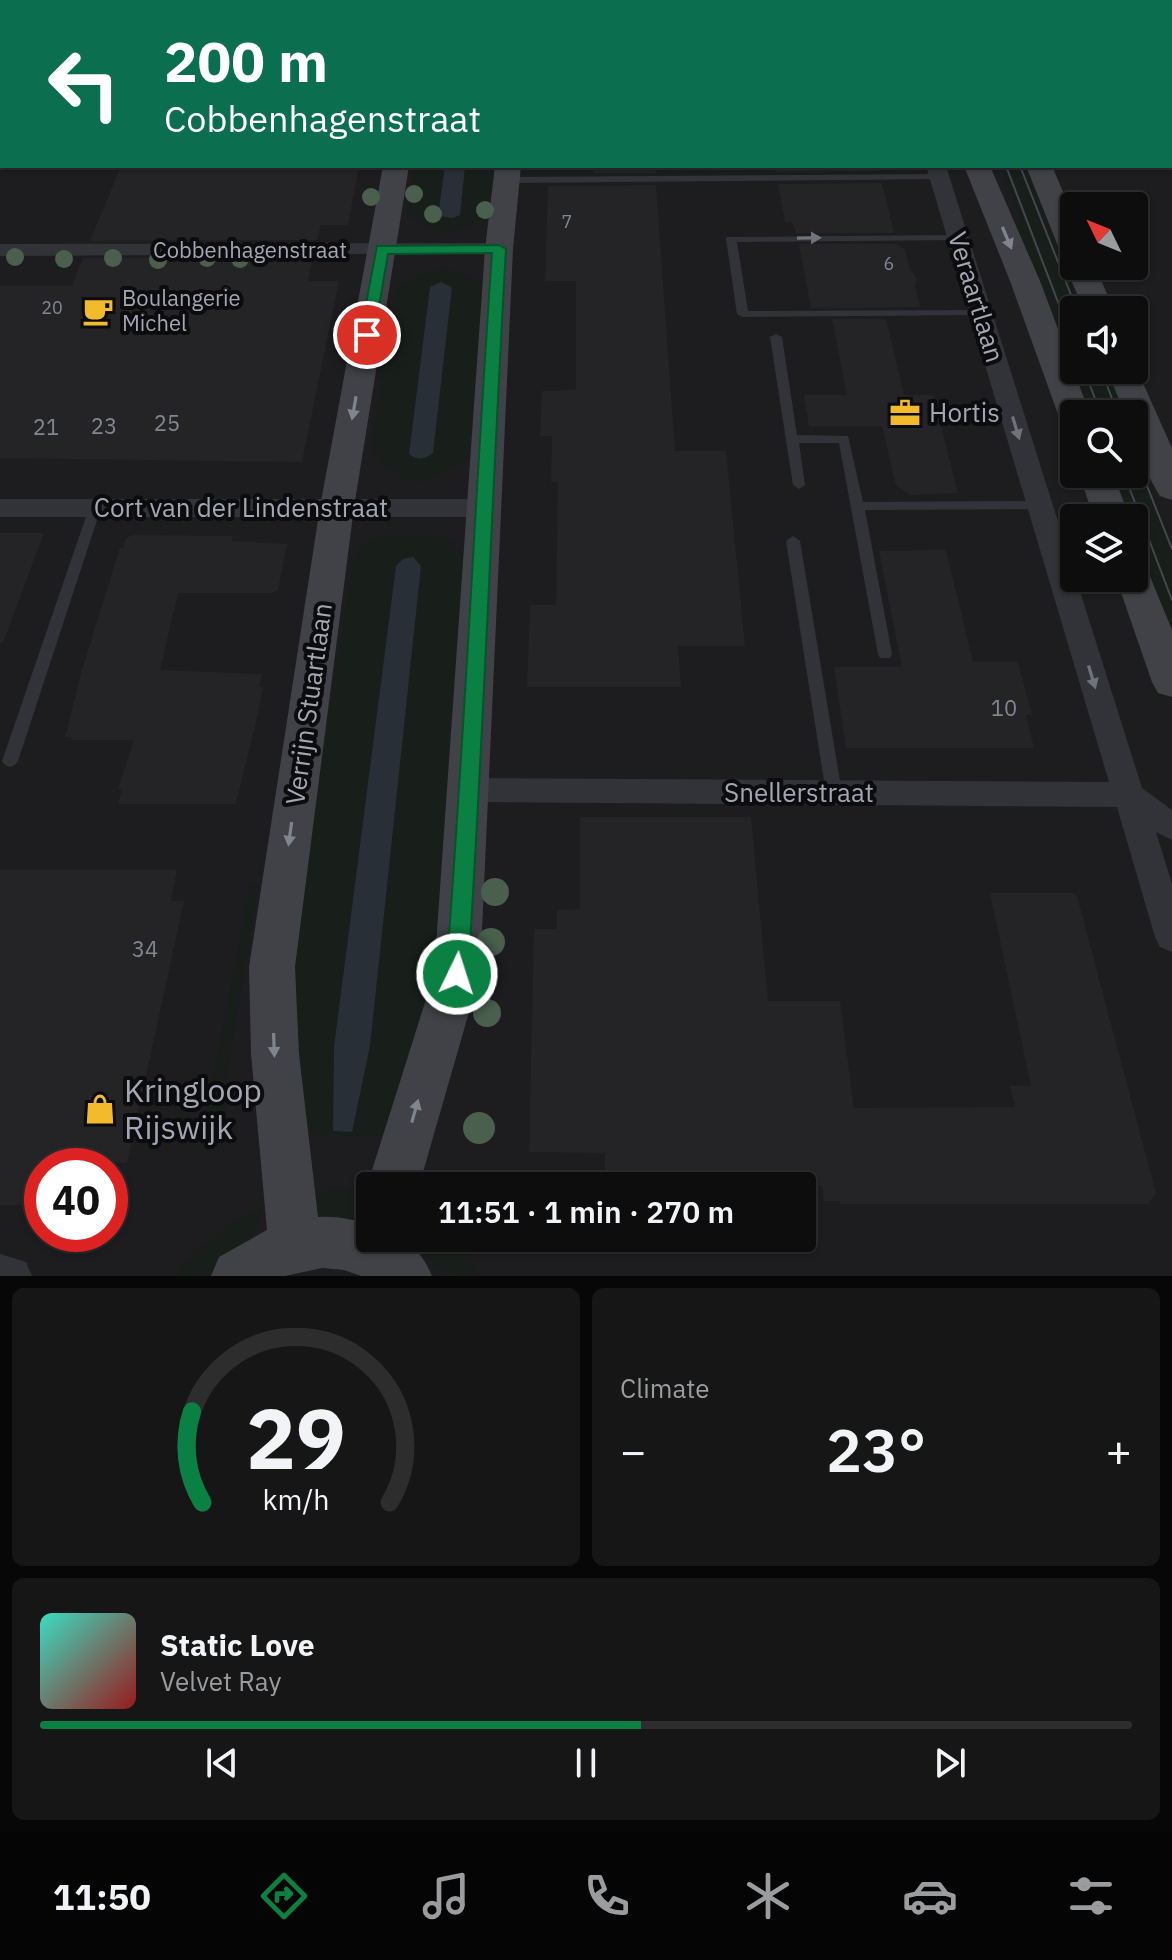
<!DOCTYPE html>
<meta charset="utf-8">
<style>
:root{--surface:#0d0d0e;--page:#161617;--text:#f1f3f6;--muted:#9a9c9e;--line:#2d2d2e;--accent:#0b8043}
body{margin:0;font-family:"IBM Plex Sans",sans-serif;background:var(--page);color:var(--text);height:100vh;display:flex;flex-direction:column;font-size:30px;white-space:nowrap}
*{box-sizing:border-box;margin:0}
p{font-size:26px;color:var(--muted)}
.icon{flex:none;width:44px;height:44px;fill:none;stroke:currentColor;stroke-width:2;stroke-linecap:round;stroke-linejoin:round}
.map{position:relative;height:1276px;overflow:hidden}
.drawer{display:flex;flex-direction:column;gap:12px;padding:12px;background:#070708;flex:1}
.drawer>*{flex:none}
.hud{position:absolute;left:0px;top:0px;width:1172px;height:168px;box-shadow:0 2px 6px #0004,0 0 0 2px var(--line);background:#0b6e4f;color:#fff;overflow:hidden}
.needle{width:52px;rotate:313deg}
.fabs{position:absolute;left:1060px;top:192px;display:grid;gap:16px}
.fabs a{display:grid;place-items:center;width:88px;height:88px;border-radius:8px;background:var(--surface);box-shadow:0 2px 6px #0004,0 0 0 2px var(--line);font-size:40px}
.speed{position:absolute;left:24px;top:1148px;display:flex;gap:16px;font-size:40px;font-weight:700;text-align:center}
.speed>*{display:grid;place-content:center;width:104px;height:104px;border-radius:50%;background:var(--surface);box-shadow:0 2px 6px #0004,0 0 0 2px var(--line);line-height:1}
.speed .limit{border:12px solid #d22;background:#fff;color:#111}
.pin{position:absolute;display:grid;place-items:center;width:68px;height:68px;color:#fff;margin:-34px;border:4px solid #fff;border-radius:50%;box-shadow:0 2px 8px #0007}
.me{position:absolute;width:88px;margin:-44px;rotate:4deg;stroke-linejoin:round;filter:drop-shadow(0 0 6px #0008)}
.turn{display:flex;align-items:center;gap:28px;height:168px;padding:0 32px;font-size:36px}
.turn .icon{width:104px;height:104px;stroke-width:2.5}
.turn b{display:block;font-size:56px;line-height:68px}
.big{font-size:60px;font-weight:600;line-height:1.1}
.drawer .widget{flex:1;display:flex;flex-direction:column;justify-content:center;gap:12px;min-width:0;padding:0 28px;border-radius:12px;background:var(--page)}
.drawer .dial{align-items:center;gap:0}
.dial svg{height:208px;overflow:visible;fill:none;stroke:var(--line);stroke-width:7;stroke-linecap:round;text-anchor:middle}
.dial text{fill:var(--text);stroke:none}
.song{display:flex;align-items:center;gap:24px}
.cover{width:96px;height:96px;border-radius:12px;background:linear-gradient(135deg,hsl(170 70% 55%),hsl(0 70% 35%))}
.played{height:8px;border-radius:4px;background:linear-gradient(90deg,var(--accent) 55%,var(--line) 55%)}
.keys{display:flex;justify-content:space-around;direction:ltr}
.heat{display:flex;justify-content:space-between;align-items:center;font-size:44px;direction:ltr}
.drawer .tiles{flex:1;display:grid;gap:12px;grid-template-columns:1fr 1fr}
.widget:last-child{grid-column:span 2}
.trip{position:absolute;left:356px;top:1172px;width:460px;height:80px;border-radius:8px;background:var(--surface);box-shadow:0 2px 6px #0004,0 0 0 2px var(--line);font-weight:600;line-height:80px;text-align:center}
.tab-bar{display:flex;height:128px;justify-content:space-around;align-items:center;background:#050506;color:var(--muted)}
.tab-bar .icon{width:56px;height:56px}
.tab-bar .current{color:var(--accent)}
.tab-bar b{font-size:36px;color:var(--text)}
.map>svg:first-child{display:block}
</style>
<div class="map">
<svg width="1172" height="1276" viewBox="0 0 1172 1276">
<rect width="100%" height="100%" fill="#111113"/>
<path fill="#1d1d20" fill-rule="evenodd" d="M0,0H1172V1276H0ZM2,2H1170V166H2ZM1074,206H1134V266H1074ZM1074,310H1134V370H1074ZM1074,414H1134V474H1074ZM1074,518H1134V578H1074ZM42,1166H110V1234H42ZM370,1186H802V1238H370Z"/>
<path fill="#181e19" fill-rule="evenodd" d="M414,166H445L438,216L453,218L460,215L465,166H493L490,213C456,236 441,237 407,214Z
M1001,166H1026L1082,310H1074V368L1013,227L1023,226Z
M441,269C462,270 469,282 483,284L469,456C425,489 410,491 371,451L395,290L417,276ZM441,282L427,458L415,459L409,453L430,287Z
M1075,370H1106L1123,414H1091Z
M1134,441L1172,538V634L1134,530V518H1129L1113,474H1134Z
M411,536C438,536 456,531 465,561L439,885L450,888L437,968L387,1136L295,1134L287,1022L311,835L353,563C364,532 382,536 411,536ZM419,562L421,566L370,1046L352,1131H334V1047Z
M251,883H258L226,1082L227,1139L201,1143Z
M337,1189L367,1193C355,1235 350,1226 310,1227L301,1196Z
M263,1206C258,1234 232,1270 202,1276C194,1276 184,1276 175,1276C200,1245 228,1224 263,1206Z
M415,1238H450L470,1258L479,1276C442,1276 433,1271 415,1238Z"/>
<path fill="#282f36" d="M445,166H465L460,215L453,218L438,216Z
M441,282L452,287L433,453C424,460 417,460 409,454L430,287Z
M413,557L421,566L370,1046L352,1132L333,1131L334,1047L396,566L403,559Z"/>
<path fill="#242427" d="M121,166H359L348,225H321L317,240L90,241Z
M594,166H655L656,173H594Z
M775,166H878L879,171L776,172Z
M882,183L894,233H796L792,222H785L778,184Z
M656,185L675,451H726L745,646H678L681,687H527L530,605H556L558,482H551L552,436H540L542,391L576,390V281H545L548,186Z
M799,244H897L905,250L910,269L917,279L915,286L920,307L811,308Z
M313,257L308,281H339L302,462L0,458V286H72L83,258Z
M832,319H886L904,395H933L958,493L911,495L896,486L882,426H809L804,395H847Z
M0,533H44L3,643H0Z
M133,535L233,536L231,541L287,544L278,590L272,593H178L160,670L262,674L259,687H263L257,718L236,804H118L122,789H118L134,740H71L72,737H65L83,666L120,548H123L126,538Z
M946,550L973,662H1018L1032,715H1026L1034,748H846L834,667H902L879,551Z
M580,817H751L768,1001H840L854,1108L1015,1107L1010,1086H1031L990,893H1073L1077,896L1156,1193L1148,1204H840V1201H824L822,1186H626V1177L605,1178V1153L529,1152L534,929H557V910L580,909Z
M0,870H177L171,901H184L127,1163L113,1162L112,1166H42V1205H0Z"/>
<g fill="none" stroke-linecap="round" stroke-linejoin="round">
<path fill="#323338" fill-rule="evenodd" d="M939,174L943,175V179L506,183L501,180L506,177Z
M958,235L962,236V240L737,242L748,311L981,310L985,311V315L743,317L737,314L726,239L727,237Z
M776,334L782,337L797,435L848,436L863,502L1040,501L1046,505L1040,509L865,510L892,654L890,658H880L878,654L839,443H799L805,485L799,489L793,485L770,337Z
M95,504L101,508L18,761L15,765L10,767L5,765L2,761L89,508Z
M793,536L800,541L842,793L839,797L834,799L829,797L826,793L786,541Z"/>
<path fill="#323338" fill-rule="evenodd" d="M0,78H2V88H0Z
M926,166H946L1142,788L1172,810V840L1156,832L1172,884V952L1160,947L1155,937L1117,807L470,802L459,799L455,790L459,781L470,778L1109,782Z
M499,243L506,245L510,249L506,253L0,256V244Z
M0,499H483L492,502L496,508L492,514L483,517H0Z
M0,1254L26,1262L32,1276H0Z"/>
<path fill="#404248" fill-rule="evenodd" d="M913,0H935L936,2H914Z
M965,0H987L988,2H966Z
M383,166H409L354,507L295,967L299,1054L318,1217C336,1216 353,1219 370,1225V1238C404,1238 418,1243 432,1276H361L344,1270L322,1268L285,1276H211L219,1257L267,1230L251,1054L249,967L320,507Z
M495,166H521L513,249L480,974L419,1186H370V1192L367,1186L434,974L485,249Z
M964,166H990L1040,281L1090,414H1074V424L1062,421L1058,414L1010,281Z
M1026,166H1052L1074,217V266H1095L1114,310H1084L1065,266L1072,259L1064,257L1060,251Z
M1134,363L1172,448V500L1160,496C1145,472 1134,442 1134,414H1125L1107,370H1134Z
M1079,474H1113L1130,518H1094Z
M1134,565L1147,569L1172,630V697L1158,693L1152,682L1116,578H1134Z"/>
<path stroke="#45474d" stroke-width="2" d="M1006,166L1074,344
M1020,166L1077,310
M1084,370L1101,414
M1101,370L1118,414
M1134,453L1172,549
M1124,474L1172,600"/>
</g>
<g fill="#4a5f4e">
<circle cx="414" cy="194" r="9"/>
<circle cx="371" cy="197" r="9"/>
<circle cx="485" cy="210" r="9"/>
<circle cx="433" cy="214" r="9"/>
<circle cx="15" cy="257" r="9"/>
<circle cx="113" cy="258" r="9"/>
<circle cx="207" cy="258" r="9"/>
<circle cx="64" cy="259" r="9"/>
<circle cx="240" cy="259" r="9"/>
<circle cx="158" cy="260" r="9"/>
<circle cx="495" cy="892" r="14"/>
<circle cx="491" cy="942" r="14"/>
<circle cx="487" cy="1013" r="14"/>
<circle cx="479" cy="1128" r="16"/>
</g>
<defs><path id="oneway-solid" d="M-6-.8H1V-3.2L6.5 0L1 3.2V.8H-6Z" transform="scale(2)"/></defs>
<g fill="#70737c">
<use href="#oneway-solid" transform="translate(809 238) rotate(-1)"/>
<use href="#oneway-solid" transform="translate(1016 428) rotate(73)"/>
<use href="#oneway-solid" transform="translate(1092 677) rotate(73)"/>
</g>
<g fill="#80848e">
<use href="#oneway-solid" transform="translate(1007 238) rotate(67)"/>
<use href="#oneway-solid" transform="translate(354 408) rotate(100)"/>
<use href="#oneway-solid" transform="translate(290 834) rotate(98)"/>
<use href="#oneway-solid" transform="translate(274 1045) rotate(88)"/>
<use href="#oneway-solid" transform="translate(415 1111) rotate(-74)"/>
</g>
<path fill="#0b8043" stroke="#07532c" stroke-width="2" d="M499,245L506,249C492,491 484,733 468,974L465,981L457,984L449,981L446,974C465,734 475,494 492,253L388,254L374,335L367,340L360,335L377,246Z"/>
<defs>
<g id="cafe-bare" transform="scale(2.4)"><path d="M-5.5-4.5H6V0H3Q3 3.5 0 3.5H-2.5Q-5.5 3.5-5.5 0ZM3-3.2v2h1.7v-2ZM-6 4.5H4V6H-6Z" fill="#f1bb2b" stroke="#0c0c0e" stroke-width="2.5" paint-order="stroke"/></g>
<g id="office-bare" transform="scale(2.4)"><path d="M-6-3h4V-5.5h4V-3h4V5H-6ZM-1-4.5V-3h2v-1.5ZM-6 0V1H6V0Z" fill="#f1bb2b" stroke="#0c0c0e" stroke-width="2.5" paint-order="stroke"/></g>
<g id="shop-bare" transform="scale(2.4)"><path d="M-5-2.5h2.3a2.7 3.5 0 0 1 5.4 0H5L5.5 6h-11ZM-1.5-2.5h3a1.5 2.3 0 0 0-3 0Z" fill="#f1bb2b" stroke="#0c0c0e" stroke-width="2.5" paint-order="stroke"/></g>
</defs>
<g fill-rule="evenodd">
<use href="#cafe-bare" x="98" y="311"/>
<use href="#office-bare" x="905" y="413"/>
<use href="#shop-bare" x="100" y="1109"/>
</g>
<g text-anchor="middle" stroke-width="8" stroke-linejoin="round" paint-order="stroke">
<g font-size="18" fill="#828690">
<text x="567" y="228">7</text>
<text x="889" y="270">6</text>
<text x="52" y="314">20</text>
</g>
<g font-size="22" fill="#a3a7b4" stroke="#0c0c0e">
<text x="250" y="258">Cobbenhagenstraat</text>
</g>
<g font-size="22" fill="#a3a7b4" stroke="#0c0c0e" text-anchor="start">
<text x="122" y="306">Boulangerie<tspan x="122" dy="25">Michel</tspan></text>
</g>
<g font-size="22" fill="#828690">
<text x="167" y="431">25</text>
<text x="104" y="434">23</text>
<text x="46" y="435">21</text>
<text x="1004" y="716">10</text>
<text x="145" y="957">34</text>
</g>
<g font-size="26" fill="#a3a7b4" stroke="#0c0c0e">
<text transform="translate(976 297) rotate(73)" y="9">Veraartlaan</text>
<text x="241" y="517">Cort van der Lindenstraat</text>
<text transform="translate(309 704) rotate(-82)" y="9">Verrijn Stuartlaan</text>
<text x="799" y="802">Snellerstraat</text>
</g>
<g font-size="26" fill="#a3a7b4" stroke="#0c0c0e" text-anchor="start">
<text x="929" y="422">Hortis</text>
</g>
<g font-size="32" fill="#a3a7b4" stroke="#0c0c0e" text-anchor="start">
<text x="124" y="1102">Kringloop<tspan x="124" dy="37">Rijswijk</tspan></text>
</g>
</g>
</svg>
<div class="fabs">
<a><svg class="needle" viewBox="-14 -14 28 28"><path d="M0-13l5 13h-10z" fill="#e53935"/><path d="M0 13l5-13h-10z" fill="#9a9c9e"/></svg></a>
<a><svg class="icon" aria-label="sound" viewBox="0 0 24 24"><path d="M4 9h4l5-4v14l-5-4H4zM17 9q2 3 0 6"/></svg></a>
<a><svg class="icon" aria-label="search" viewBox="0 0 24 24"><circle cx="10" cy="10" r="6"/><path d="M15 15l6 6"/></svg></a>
<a><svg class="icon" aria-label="layers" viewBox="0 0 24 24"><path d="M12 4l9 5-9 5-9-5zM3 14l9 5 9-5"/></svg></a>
</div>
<div class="speed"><div class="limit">40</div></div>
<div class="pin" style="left:367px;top:335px;background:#d93025"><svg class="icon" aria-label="arrive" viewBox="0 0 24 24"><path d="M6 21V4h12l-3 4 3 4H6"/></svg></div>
<svg class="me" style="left:457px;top:974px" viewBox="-20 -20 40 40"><circle r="17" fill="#0b8043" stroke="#fff" stroke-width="3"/><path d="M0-11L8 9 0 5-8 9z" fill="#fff"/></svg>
<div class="trip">11:51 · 1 min · 270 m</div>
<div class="hud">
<div class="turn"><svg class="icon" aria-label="left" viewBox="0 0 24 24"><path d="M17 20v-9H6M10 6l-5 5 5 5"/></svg><div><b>200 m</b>Cobbenhagenstraat</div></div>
</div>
</div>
<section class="drawer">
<div class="tiles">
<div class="widget dial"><svg viewBox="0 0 100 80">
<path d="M14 69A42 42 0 1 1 86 69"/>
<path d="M14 69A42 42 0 0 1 10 34" stroke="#0b8043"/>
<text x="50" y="56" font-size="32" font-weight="700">29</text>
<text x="50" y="72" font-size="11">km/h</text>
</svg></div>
<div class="widget"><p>Climate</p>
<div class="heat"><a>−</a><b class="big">23°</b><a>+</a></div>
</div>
<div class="widget">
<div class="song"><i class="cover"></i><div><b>Static Love</b><p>Velvet Ray</p></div></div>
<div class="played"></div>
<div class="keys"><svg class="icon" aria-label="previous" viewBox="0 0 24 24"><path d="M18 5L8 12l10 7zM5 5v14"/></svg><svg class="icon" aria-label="pause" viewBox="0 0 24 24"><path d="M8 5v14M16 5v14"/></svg><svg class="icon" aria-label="next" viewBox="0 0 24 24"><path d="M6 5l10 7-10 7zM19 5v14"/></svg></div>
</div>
</div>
</section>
<nav class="tab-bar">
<b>11:50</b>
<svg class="icon current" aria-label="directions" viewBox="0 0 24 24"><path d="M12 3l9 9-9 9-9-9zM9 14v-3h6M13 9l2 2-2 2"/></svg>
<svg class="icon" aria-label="music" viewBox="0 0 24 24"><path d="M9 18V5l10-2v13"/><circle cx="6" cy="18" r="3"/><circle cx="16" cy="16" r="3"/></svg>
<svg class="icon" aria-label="phone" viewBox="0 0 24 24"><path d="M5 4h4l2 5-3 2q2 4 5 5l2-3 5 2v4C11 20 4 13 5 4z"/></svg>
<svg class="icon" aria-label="climate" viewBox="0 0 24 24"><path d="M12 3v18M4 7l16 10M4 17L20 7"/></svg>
<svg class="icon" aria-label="car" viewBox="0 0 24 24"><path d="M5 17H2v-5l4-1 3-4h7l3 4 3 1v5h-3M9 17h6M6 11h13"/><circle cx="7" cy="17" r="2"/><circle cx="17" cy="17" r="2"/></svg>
<svg class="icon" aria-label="filters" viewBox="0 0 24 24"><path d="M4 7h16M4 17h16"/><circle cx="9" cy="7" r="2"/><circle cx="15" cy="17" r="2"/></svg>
</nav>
